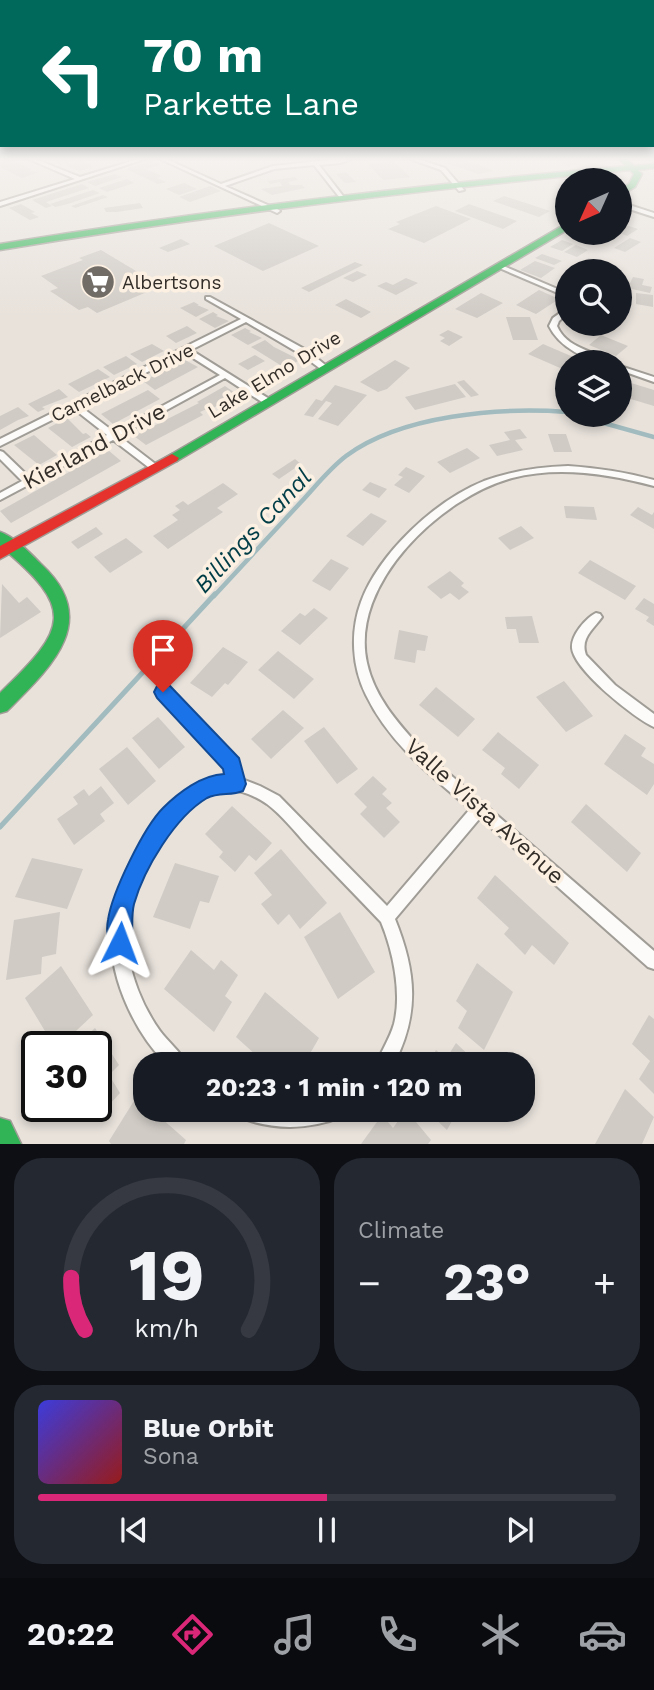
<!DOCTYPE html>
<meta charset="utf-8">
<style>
:root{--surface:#171b24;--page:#242831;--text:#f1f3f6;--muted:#9ea1a6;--line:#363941;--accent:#db2777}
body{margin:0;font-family:"Work Sans",sans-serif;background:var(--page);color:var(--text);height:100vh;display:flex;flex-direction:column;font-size:26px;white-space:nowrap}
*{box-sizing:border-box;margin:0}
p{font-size:23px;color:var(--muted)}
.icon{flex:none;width:38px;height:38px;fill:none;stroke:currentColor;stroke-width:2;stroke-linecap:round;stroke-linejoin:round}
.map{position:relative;height:1144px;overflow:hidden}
.details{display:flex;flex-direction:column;gap:14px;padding:14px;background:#0d0f14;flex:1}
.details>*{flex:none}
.hud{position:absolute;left:0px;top:0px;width:654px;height:147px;box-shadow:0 4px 10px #0003;background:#00695c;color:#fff;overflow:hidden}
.needle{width:46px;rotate:225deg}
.fabs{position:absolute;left:555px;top:168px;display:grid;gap:14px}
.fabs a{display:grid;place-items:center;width:77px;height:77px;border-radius:50%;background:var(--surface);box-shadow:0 4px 10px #0003;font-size:35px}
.speed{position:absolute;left:21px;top:1031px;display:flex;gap:14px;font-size:35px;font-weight:700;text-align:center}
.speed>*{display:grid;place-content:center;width:91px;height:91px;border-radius:50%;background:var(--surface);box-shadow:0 4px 10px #0003;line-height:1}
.speed .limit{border:4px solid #111;border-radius:10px;background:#fff;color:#111}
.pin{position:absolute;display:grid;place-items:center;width:60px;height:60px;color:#fff;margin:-72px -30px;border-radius:50% 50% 50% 0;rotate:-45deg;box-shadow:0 0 7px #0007}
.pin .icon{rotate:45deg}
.me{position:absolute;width:77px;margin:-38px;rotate:3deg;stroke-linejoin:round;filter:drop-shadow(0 0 5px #0008)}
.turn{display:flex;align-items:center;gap:24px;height:147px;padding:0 28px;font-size:32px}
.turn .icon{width:91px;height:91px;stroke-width:2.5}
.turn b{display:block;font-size:49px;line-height:60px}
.big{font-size:52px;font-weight:700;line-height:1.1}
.details .tile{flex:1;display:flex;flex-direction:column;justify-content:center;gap:10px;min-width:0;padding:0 24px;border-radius:28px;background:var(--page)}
.details .dial{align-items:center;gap:0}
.dial svg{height:182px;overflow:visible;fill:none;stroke:var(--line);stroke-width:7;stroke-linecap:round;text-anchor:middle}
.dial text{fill:var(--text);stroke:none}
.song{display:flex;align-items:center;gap:21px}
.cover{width:84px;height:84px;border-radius:10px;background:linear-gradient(135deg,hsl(240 70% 55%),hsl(0 70% 35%))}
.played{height:7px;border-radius:4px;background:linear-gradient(90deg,var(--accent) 50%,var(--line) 50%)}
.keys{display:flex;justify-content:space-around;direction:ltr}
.heat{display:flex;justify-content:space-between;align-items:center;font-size:38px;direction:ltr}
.details .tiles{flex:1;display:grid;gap:14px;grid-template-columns:1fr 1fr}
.tile:last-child{grid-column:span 2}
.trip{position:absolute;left:133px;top:1052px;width:402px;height:70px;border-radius:28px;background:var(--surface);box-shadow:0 4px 10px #0003;font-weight:700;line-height:70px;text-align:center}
.dock{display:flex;height:112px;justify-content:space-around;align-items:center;background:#090b0e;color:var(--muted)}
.dock .icon{width:49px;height:49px}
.dock .current{color:var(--accent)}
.dock b{font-size:32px;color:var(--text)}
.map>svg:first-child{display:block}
</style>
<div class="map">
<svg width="654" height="1144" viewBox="0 0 654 1144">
<rect width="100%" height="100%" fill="#e8e2db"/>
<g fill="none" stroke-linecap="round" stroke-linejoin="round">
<path stroke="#a2bbbe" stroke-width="2.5" d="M509,411H555"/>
<path stroke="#a2bbbe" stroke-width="4.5" d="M575,415L654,437
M214,596C243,565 272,533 301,502C315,487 329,469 346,456C401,415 500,407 567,412"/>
<path stroke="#a2bbbe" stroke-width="5" d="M0,827L215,594"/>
</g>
<path fill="#d0cbc5" d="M54,157H70L77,160L60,165L55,162L59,159L53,161L48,159Z
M445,157L475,163L494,171L478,174L437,160Z
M600,158L605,162L567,166L562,162Z
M11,159L16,162L11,163L14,164L19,163L31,169L29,171L39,172L22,178L0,167V162Z
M81,160L94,167L79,171L65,165Z
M152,160L161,165L146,169L162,176L157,178L166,182L158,184L126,169Z
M394,161L410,177L383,180L368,164Z
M346,172L356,182L345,183L336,174Z
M115,174L122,177L95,186L87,182Z
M295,177L298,180L288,182L290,185H302L305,188L272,195L261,189L282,186L280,182L270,184L268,181Z
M127,179L134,183L107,192L99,188Z
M184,183L197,189L179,195L166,189Z
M82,184L89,188L46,202L52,206L46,208L32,200Z
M210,186L221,191L190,202L179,197Z
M93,190L100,193L68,204L55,207L50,204Z
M103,195L108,197L75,208L71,206Z
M504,196L529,204L550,211L539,217L493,201Z
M140,203L143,208L117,212H106L104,208Z
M21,204L35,212L31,213L39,217L30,220L9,208Z
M469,204L517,221L503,229L455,211Z
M436,206L471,219L424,243L388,229L400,224L396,222Z
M269,223L319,246L263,271L214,246Z
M620,223L638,229L627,236L620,233Z
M630,238L641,242L625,252L614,248Z
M181,239L190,244L168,252L159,248Z
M562,240L573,244L562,251L550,247Z
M576,245L588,250L577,257L564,252Z
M101,250L141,274L139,275L159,287L97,313L88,307L79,310L50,291L58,288L41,276L83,260L79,258Z
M542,254L562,261L554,265L535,258Z
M588,258L609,262L606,271H582Z
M535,261L555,268L541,278L520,270Z
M355,262L363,265L309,292L301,288Z
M357,271L367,275L353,282L343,278Z
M633,277L644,279L642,285L652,287L650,293L623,287L625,282L630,283Z
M406,278L418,283L396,295L377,286L386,282L393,285Z
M539,290L559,299L536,314L516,305Z
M481,293L503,303L477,318L455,309Z
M636,293L653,295V307L636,304Z
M346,299L371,312L361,318L335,305Z
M194,302L199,305H197L209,310L196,317L180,308Z
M213,312L218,315L216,316L229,321L215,328L199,319Z
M506,317H530L538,340H513Z
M187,326L197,333L176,343L166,336Z
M245,328L251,331L249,332L262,338L248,345L231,335Z
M448,330L463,337L449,346L440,341L445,338L439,335Z
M601,335L628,346L616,356L589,345Z
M265,340L274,347L300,360L285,368L251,347Z
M152,344L164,351L142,362L130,354Z
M543,344L585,362H567V371L528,354Z
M255,355L265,361L248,370L238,364Z
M126,356L137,364L114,375L103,367Z
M185,360L198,367L155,390L143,381Z
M395,360L410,368L387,389L378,392L360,382Z
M98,369L110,377L79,392L68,384Z
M464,380L479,395L471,397L457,382Z
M631,383L654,390V406L624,397Z
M455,384L466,397L415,410L405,397Z
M335,385L367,395L338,426L318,419L332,403L326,401L313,417L304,415L316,399L322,401Z
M225,386L238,395L209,410L207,409L200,412L203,415L146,445L134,436L199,403L197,402Z
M59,389L68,397L42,407L45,409L38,412L28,404Z
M148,390L160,399L113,424L101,414Z
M18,407L29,416L18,420L0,430V416Z
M67,418L83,434L86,433L91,437L72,447L48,428Z
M520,429L527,438L515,440L523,450L497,456L489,445L510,440L504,432Z
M548,434H566L572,452H554Z
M34,435L57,455L39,465L14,445Z
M467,448L480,458L450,473L437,462Z
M108,450L121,461L11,523L0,511Z
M295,459L301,464L279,479L272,474Z
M406,467L425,476L409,493L394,485L403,477L398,475Z
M370,482L387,489L379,498L362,490Z
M223,483L238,494L217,508L223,512L168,549L153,536L178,520L172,515L180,510L175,506L183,501L188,505Z
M564,506L594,507L597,520L566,518Z
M638,507L652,515L654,512V529L630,515Z
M371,513L387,521L363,546L346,536Z
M521,526L534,538L510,550L498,538Z
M96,527L103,534L78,549L71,542Z
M126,538L143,552L110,573L94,557Z
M331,559L349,568L330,591L312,581Z
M590,560L636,586L625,600L578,573Z
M450,571L464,583L461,586L469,592L459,600L450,593L441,599L427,587Z
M2,584L19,603L27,597L41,612L0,638Z
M644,598L654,604V626L646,621L649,617L635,609Z
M314,608L328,618L300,645L281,631L300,613L305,616Z
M532,616L539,643H519L516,629H507L505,617Z
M399,630L428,636L425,651L417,650L415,663L394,659Z
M223,647L248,662L228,685L225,683L212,697L190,683Z
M278,651L314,679L294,699L258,670Z
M564,681L593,716L566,732L536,697Z
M436,687L475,719L458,737L419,705Z
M283,710L304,728L271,759L251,739Z
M158,717L185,747L159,769L132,738Z
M324,727L358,769L337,784L304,741Z
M498,732L539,765L519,789L501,774L505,768L482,750Z
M625,734L646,748L641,756L654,764V784L647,795L604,764Z
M127,747L156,781L128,805L99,769Z
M373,776L387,789L382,794L392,803L386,808L400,822L384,838L360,814L367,807L354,794Z
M101,786L114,803L100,814L105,821L74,845L57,819L78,804L73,797L84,789L89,796Z
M586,804L641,853L627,872L571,822Z
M232,806L272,843L256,861L249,855L235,872L219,857L223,852L205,834Z
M281,849L327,903L300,929L289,914L278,925L261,904L272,895L254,873Z
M32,858L83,869L67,909L15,897Z
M175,863L219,876L209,903L200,901L190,929L153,917Z
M495,875L569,943L554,965L532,945L525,955L504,934L509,928L477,898Z
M60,912L56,954L42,957L41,974L6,980L14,920Z
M340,912L375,972L338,999L304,937Z
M191,950L214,970L221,960L238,975L225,996L232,1002L214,1032L164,989Z
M477,963L513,992L484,1050L458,1028L467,1011L456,1001Z
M61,966L93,1015L60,1046H54L25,998Z
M265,992L319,1038L304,1064H281L277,1060L274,1064H266L236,1037Z
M649,1015L654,1019V1094L639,1079L650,1061L632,1044Z
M95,1028L119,1065L109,1075L120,1093L93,1122L84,1106H96V1046H76Z
M456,1043L478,1064H428L436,1050L446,1059Z
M625,1089L654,1117L642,1144H595Z
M137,1096L145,1104V1110H152L186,1140L184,1144H111L109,1141Z
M406,1110L431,1140L428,1144H361L382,1115L393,1128Z
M426,1110H458L447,1130Z"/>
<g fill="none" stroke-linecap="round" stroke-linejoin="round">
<g stroke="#a09c96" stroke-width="4">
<path id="street" d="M24,157H30L80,177L145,157H151L0,206V202L75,179Z
M156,157H162L221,184L273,166L358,157L340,163L319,165L343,196L340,198L314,165L274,169L225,186L279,210L280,211L277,213Z
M405,157H411L445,168L464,190L459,191L441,170Z
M620,202L654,213V217L620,206Z
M497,265H501L567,293V297L497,267Z
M206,297H210L308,351L329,368L325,370H322L302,355L246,322L191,350L271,400V404H265L225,378L119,436L158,466L160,468L158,470H152L113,440L0,500V493L22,481L0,459V451L3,452L29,477L107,435L74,409L0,446V439L241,319L206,299ZM185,353L220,375L114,432L80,406Z
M567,308V314L559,321L557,326C567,349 592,349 610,362C587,362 559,347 549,326L553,318Z
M620,366L654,377V382L620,370Z
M568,466C597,468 625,472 654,480V486C608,474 559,466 512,478C442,497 349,583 367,663C375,699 400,725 424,752L654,951V969L648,967L480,818L395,919C416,971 420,1013 394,1064H376C382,1050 390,1038 394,1024C402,993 393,951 381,922C357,897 332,871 308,846C295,832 282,815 267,804C219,771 185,803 158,843C136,877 121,917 129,959C134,984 145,1010 160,1031C168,1042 181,1052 187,1064H166C135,1032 112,983 111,939C108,881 165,781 228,777L226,767L159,696L157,692L159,688L163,687L167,688L237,760L242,779L260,786L279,796L387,906L470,809C431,776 389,743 366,695C352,667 350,632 361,602C379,553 436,500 484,481C511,471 539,467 568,466Z
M596,613L600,614L602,617C593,630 580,638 586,655L615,685L654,714V727C634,718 574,670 572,648C571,635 586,618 596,613Z
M234,1110H347L344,1116C310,1130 271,1131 237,1116Z"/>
</g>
<g stroke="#a09c96" stroke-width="3">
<path id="fast" d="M617,157H625L634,166L654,164V168L638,170L642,174L635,187L620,196V190L629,184L634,174L630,170C419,190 209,215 0,250V244C208,210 416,185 626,166Z
M567,223V230L177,461L172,462L165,458Z
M0,532C15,537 31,554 42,565C102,621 50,668 7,711L0,713V693C68,628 76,609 0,546Z
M0,1118L10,1121L21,1144H0Z"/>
</g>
<g stroke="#a09c96" stroke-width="3">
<path id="jam" d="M172,454L179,458L177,461L0,559V546Z"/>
</g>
<use href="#street" fill="#fcfbfa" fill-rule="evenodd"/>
<use href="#fast" fill="#30b455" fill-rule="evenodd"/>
<use href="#jam" fill="#e5322d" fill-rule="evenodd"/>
</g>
<linearGradient id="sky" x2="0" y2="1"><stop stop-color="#8cb7d7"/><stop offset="0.5" stop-color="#f5f2ef"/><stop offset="1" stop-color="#f5f2ef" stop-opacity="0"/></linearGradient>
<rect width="654" height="317" fill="url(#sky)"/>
<path fill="#1a73e8" stroke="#114b97" stroke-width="2" d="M163,684L170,686L239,758L246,784L243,791C231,796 219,792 207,798C175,817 144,869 134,904C130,920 135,937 129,952L120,955L112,952C108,942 106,930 108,920C112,892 144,827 163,808C179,792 202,775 224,774L223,769L157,698L154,692L157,686Z"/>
<defs>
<g id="supermarket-disc" transform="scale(1.75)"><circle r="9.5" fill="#726c67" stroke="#fcf0e2"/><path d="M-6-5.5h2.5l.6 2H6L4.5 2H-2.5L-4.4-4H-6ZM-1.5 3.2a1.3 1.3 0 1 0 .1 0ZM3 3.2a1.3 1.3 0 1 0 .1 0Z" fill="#fff"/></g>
</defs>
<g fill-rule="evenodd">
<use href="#supermarket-disc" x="98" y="282"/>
</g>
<g text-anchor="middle" stroke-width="7" stroke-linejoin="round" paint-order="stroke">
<g font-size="19" fill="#322d28" stroke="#fcf0e2" text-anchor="start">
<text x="122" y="289">Albertsons</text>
</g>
<g font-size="19" fill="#322d28" stroke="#fcf0e2">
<text transform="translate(274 374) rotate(-31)" y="7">Lake Elmo Drive</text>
<text transform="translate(122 382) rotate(-26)" y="7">Camelback Drive</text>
</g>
<g font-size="23" fill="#322d28" stroke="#fcf0e2">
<text transform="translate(94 446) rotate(-28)" y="8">Kierland Drive</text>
<text transform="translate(485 811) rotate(42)" y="8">Valle Vista Avenue</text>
</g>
<g font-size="24" font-style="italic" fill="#003d46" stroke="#fcf0e2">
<text transform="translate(253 531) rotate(-47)" y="8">Billings Canal</text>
</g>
</g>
</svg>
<div class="fabs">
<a><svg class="needle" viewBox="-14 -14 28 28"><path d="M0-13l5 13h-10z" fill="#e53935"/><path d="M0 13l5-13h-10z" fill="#9ea1a6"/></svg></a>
<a><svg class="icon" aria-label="search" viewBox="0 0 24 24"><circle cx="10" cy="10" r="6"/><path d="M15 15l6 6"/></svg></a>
<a><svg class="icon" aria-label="layers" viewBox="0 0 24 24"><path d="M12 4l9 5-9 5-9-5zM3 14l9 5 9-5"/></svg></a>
</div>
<div class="speed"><div class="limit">30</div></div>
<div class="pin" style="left:163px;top:692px;background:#d93025"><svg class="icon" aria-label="arrive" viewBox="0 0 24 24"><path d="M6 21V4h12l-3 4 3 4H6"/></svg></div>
<svg class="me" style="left:120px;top:943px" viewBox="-20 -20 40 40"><path d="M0-17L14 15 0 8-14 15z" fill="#1a73e8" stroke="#fff" stroke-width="4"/></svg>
<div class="trip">20:23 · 1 min · 120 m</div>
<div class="hud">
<div class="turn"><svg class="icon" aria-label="left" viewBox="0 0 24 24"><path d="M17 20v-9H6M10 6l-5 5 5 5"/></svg><div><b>70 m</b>Parkette Lane</div></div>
</div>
</div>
<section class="details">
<div class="tiles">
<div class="tile dial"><svg viewBox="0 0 100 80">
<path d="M14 69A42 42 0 1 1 86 69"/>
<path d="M14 69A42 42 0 0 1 8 46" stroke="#db2777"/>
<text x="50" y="56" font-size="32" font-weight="700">19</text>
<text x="50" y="72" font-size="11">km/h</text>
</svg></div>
<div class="tile"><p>Climate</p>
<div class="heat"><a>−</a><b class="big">23°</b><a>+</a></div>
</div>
<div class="tile">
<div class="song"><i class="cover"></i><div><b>Blue Orbit</b><p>Sona</p></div></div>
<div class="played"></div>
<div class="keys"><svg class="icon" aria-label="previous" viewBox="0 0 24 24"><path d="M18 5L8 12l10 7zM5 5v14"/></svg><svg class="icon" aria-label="pause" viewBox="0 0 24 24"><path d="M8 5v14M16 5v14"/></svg><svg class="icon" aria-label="next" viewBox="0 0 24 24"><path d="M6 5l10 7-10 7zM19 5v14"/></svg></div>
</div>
</div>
</section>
<nav class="dock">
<b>20:22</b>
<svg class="icon current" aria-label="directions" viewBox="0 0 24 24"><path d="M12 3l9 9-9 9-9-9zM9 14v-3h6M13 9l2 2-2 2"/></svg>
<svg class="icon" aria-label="music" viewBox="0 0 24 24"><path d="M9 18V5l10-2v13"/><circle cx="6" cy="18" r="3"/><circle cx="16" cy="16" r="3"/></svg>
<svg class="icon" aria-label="phone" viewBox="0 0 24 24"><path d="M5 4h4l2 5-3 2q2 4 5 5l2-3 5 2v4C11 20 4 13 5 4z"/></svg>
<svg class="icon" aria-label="climate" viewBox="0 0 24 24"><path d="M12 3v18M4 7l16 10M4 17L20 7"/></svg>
<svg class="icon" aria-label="car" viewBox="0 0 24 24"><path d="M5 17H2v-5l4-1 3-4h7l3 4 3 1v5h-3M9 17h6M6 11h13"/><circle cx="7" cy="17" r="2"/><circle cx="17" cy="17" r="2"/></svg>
</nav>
